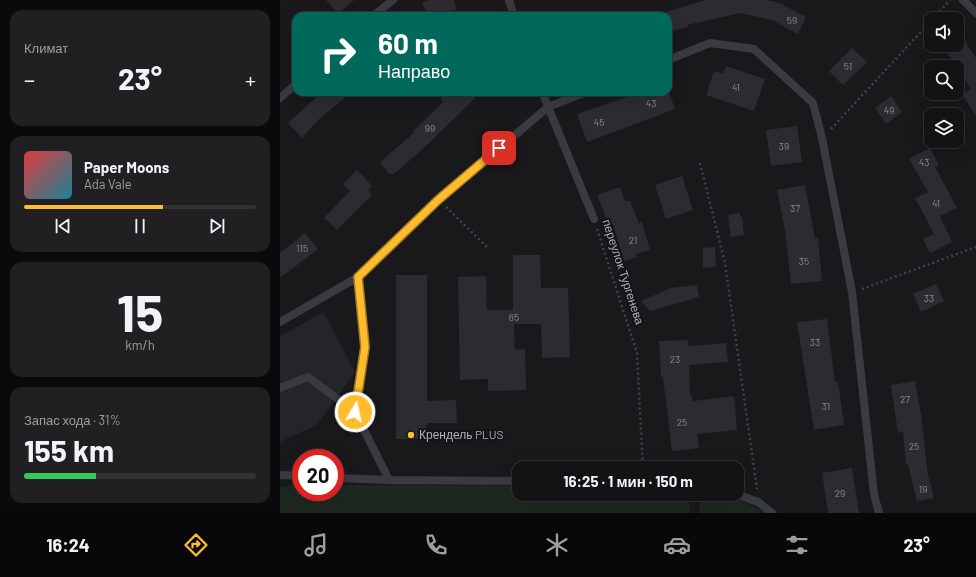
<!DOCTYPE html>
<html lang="ru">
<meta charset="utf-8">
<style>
:root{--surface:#131315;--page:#202022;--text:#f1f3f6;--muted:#9d9ea0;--line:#323234;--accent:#ffbc2e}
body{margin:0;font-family:Barlow,sans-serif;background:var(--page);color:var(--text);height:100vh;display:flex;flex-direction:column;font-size:15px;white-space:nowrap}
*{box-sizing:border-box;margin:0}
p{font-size:13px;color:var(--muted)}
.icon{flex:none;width:22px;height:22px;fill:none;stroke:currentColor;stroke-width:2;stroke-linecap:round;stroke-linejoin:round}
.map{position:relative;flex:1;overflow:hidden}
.sheet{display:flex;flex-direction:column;gap:10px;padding:10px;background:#0a0a0c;width:280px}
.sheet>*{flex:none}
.guide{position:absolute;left:12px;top:12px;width:380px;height:84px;border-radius:12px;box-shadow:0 4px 16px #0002,0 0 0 1px var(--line);background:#00695c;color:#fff;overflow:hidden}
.controls{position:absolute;left:644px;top:12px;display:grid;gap:8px}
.controls a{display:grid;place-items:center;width:40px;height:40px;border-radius:8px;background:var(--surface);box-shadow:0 4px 16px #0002,0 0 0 1px var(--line);font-size:20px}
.speed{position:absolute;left:12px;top:449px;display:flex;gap:8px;font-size:20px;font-weight:700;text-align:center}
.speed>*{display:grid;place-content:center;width:52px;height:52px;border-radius:50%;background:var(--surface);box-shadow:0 4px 16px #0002,0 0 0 1px var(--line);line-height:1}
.speed .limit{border:6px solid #d22;background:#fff;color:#111}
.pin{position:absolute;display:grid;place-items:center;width:34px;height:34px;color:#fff;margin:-17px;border-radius:8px;box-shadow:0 2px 6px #0006}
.me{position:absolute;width:44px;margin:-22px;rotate:9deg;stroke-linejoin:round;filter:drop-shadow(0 0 3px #0008)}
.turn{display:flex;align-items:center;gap:14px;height:84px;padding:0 20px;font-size:18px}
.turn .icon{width:52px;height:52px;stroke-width:2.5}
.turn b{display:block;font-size:28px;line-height:34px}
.big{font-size:30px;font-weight:700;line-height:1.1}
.sheet .widget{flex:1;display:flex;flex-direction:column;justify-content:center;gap:6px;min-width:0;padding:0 14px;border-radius:12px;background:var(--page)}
.sheet .dial{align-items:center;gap:0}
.dial b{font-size:52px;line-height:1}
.song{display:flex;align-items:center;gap:12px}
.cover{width:48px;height:48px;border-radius:6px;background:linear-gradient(135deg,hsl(0 70% 55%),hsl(190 70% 35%))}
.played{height:4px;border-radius:2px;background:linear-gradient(90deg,var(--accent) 60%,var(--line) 60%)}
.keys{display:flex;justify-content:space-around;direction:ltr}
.heat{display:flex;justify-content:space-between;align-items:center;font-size:22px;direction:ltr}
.charge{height:6px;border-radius:3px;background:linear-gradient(90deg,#34c759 31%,var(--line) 0)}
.trip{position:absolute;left:232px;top:461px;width:232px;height:40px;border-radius:12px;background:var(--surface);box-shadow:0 4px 16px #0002,0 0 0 1px var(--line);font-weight:700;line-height:40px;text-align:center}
.menu{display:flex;height:64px;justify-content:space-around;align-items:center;background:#080808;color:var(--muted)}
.menu .icon{width:28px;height:28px}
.menu .selected{color:var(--accent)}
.menu b{font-size:18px;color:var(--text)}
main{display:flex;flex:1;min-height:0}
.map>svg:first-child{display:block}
</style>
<main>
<section class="sheet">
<div class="widget"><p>Климат</p>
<div class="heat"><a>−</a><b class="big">23°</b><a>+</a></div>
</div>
<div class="widget">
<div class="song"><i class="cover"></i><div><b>Paper Moons</b><p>Ada Vale</p></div></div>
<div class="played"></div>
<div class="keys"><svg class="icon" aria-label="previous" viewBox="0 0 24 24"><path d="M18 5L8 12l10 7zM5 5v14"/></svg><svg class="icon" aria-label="pause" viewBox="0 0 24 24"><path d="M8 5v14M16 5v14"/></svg><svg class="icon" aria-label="next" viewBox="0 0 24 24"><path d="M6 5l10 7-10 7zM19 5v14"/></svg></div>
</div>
<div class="widget dial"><b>15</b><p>km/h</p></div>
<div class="widget"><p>Запас хода · 31%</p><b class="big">155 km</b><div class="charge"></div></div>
</section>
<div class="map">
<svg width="696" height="513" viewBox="0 0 696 513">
<rect width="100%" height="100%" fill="#19191c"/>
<path fill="#252529" d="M44,312L75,372L37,425L0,442V336Z"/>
<path fill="#1e2720" d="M14,485H21V492H55V485L239,486V494H404L410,505L409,513H0V487Z
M423,494C446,494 465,500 485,513H420L418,496Z"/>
<path fill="#2c2c30" d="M46,0H74L58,14Z
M149,0H173L177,9L163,16H148L142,3Z
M426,0H486L500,3L526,17L518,34L492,20L460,13L407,25L408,27L391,31L386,12Z
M682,37L696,58V116L682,94L691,89L665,49L671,45H677V41Z
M572,48L587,62L563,85L549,71Z
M446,66L485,79L474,111L426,95L434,71L443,74Z
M42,92H72L38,120L22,138L8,123Z
M168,92H189L195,98L147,145L114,174H109L100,162L135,132L133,131L163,102L161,99Z
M362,92H389L395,109L307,142L297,114Z
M611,96L622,112L606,124L595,108Z
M517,126L522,162L491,166L486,130Z
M650,148L659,165L655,167L677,208L660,216L672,242L650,253L643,239L654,234L635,198L648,192L629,159Z
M77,170L92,186L88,190L92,195L57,230L44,218L70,191L63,184Z
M402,176L413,210L386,219L375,185Z
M525,185L535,239L538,238L542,281L511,284L505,230L497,190Z
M340,187L345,201H350L359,223L362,222L370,250L356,254L357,257L344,261L333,224L329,225L317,195Z
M460,213V217H462L464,235L451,237L448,215Z
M25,233L38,249L0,278V253Z
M435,247L436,267L423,268V248Z
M233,255H260L261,288H288L290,357L262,358L261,324H234L235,350L245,349L246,390L208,391V379L180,380L178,277L206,276L207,310H233Z
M116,275H147V401L176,400L177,423H147L146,439H116Z
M656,284L664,301L641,312L633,294Z
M417,285L419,297L370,311L361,301L391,288Z
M547,319L555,382H558L564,425L534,430L517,322Z
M408,340L409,346L446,343L448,362L409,365L410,393L413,401L454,396L457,430L417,434L419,448L392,451L383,377H381L379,341Z
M635,381L641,414L648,477H649L654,498L637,501L628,464H626L623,432L618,433L611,385Z
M572,468L579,513H548L542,473Z"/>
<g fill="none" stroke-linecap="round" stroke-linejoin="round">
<path stroke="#404248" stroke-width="2.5" stroke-dasharray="2 3" stroke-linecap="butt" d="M653,19L670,0
M551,129L651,21
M420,163L445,263L477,489
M166,207L207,247
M317,229L357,353L363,468
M582,289L696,247"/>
<path stroke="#3a3b41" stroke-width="8" d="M229,0L234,16
M683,0L696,13
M93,16L113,0
M388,60L430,43L474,49L533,103L542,138L572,292L594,494L599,513
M262,92L314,219
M0,98L16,84
M78,277L85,347L75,412L109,480
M0,322L78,277L159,200L268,107L306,92
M0,388L28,377L75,412
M0,475L21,476
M55,478L109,480L239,481
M456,494L478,502L492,513"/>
</g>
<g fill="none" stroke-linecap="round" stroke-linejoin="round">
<g stroke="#a67a1e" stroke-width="10">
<path id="route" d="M75,412L85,347L78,277L158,200L219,148"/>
</g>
<use href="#route" stroke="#ffbc2e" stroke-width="7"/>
</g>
<circle fill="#ffbc2e" stroke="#141417" stroke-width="1.5" cx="131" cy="435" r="4"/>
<g text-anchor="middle" stroke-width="4" stroke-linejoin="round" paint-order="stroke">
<g font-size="10" fill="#8a8e98">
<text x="512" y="24">59</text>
<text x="568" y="70">51</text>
<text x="456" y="91">41</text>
<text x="371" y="107">43</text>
<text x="609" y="114">49</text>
<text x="319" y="126">45</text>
<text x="150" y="132">99</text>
<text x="504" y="150">39</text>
<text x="644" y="166">43</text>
<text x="656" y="207">41</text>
<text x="515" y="212">37</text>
<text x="353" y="244">21</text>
<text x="22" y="252">115</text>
<text x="524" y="265">35</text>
<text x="649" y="302">33</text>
<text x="234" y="321">65</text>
<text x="535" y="346">33</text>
<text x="395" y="363">23</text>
<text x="625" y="403">27</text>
<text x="546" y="410">31</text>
<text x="402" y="426">25</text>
<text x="634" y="450">25</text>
<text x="643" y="493">19</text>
<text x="560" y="497">29</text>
</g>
<g font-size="12" fill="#abb0bc" stroke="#141417">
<text transform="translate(343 272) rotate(72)" y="4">переулок Тургенева</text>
</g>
<g font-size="12" fill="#abb0bc" stroke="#141417" text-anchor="start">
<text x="139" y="439">Крендель PLUS</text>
</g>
</g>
</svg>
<div class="controls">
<a><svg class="icon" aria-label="sound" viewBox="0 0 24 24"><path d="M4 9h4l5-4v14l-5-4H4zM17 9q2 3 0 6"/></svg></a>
<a><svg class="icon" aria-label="search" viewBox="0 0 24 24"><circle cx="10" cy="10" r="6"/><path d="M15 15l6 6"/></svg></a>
<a><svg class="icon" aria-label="layers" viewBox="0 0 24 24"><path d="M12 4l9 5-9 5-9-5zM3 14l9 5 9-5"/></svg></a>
</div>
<div class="speed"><div class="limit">20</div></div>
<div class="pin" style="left:219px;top:148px;background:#d93025"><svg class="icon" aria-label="arrive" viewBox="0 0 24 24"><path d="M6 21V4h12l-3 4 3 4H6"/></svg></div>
<svg class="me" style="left:75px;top:412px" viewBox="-20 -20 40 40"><circle r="17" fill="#ffbc2e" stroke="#fff" stroke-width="3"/><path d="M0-11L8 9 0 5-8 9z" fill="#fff"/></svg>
<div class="trip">16:25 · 1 мин · 150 m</div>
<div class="guide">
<div class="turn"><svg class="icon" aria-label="right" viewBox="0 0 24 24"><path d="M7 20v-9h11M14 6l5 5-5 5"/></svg><div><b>60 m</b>Направо</div></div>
</div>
</div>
</main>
<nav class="menu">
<b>16:24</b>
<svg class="icon selected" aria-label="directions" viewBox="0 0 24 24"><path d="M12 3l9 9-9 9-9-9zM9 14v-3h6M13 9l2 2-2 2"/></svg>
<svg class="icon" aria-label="music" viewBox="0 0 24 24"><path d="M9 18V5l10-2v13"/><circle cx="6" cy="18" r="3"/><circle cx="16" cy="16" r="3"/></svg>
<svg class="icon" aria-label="phone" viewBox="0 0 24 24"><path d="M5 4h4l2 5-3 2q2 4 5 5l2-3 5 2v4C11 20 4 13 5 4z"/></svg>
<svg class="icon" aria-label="climate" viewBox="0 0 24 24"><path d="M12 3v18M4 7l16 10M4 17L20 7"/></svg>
<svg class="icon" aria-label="car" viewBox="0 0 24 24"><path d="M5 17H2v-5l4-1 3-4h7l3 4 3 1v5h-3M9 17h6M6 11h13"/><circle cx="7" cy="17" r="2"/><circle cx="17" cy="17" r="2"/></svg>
<svg class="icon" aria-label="filters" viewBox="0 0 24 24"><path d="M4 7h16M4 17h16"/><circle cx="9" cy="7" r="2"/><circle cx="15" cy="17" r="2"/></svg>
<b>23°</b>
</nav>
